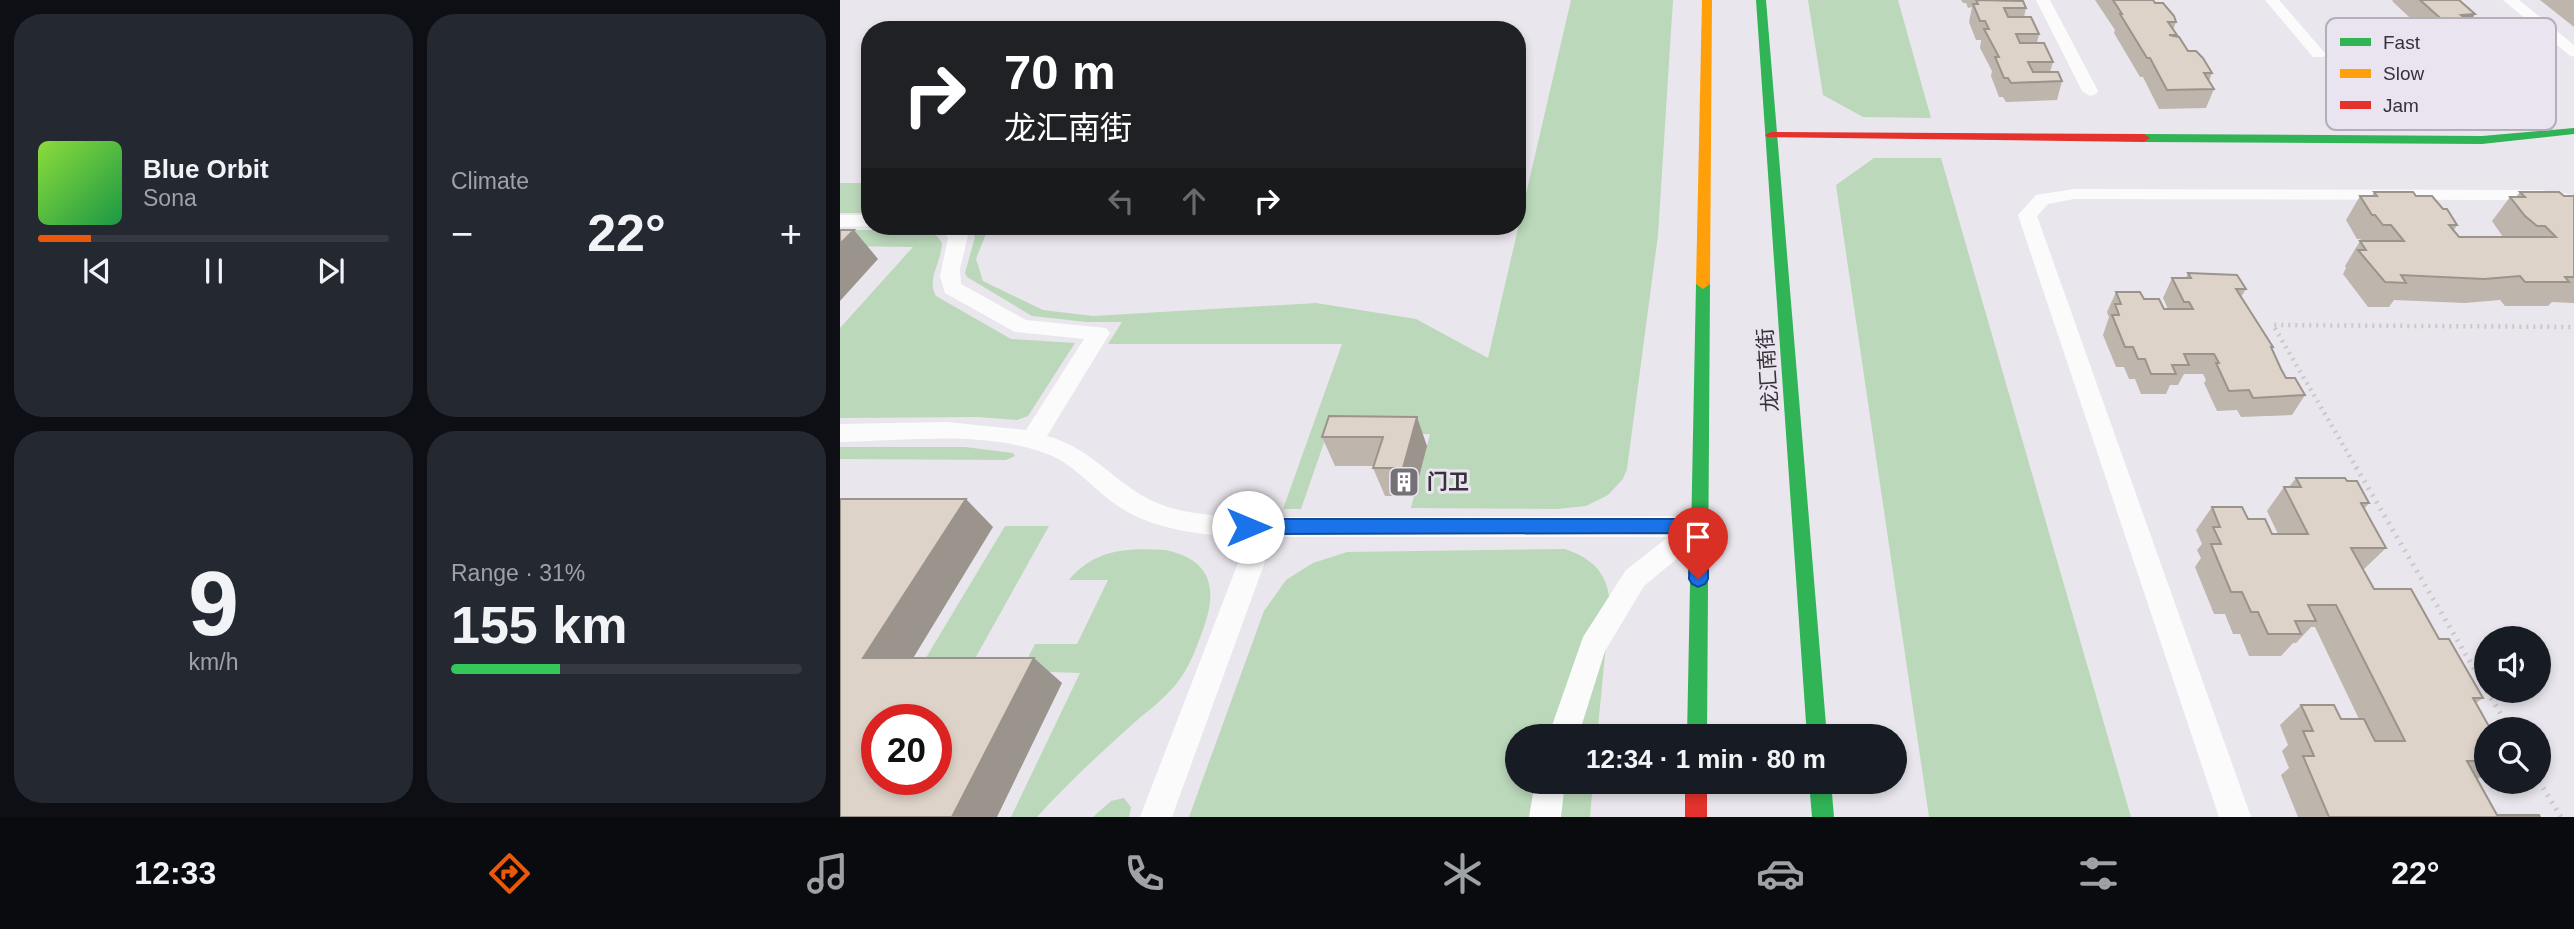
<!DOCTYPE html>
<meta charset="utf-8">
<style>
:root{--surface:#171b24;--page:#242831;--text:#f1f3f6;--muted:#9ea1a6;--line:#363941;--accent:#ea580c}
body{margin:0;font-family:Helvetica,"Noto Sans SC",sans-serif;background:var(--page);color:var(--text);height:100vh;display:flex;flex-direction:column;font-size:26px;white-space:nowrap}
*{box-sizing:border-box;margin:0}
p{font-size:23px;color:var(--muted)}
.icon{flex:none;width:38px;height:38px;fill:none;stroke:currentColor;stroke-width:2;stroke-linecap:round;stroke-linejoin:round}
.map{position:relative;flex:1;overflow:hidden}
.panel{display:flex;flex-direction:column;gap:14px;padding:14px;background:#0d0f14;width:840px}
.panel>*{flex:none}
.hud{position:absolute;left:21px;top:21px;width:665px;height:214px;border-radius:28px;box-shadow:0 4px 10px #0003;background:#202124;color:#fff;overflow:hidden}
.buttons{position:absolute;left:1634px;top:626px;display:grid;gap:14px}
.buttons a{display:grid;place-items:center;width:77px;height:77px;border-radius:50%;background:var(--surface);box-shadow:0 4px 10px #0003;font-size:35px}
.speed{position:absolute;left:21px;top:704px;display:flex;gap:14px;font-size:35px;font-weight:700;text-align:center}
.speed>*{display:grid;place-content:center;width:91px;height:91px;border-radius:50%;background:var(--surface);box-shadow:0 4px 10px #0003;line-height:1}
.speed .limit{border:10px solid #d22;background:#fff;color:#111}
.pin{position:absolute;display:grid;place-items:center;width:60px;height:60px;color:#fff;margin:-72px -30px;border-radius:50% 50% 50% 0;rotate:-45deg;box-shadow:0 0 7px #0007}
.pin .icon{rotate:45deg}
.me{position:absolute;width:77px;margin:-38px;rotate:90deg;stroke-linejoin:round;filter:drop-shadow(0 0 5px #0008)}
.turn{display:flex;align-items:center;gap:24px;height:147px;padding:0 28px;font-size:32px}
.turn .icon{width:91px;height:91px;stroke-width:2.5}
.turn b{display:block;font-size:49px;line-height:60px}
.lanes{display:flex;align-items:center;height:66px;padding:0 28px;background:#0003;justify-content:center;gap:35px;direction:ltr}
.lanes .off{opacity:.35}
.big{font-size:52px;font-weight:600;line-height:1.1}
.panel .widget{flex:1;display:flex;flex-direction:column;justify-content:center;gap:10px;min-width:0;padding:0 24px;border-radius:28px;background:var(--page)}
.panel .dial{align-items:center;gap:0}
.dial b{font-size:91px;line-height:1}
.song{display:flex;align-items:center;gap:21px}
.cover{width:84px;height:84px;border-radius:10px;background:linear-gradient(135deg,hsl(90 70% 55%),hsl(140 70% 35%))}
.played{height:7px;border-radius:4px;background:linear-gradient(90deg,var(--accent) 15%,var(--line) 15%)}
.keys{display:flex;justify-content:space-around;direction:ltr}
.heat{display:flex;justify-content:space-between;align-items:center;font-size:38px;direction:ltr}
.charge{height:10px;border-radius:5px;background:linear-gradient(90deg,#34c759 31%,var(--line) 0)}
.panel .tiles{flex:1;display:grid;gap:14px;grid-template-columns:repeat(2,1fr)}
.trip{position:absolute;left:665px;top:724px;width:402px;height:70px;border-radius:35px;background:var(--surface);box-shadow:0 4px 10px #0003;font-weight:600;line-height:70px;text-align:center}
.menu{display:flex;height:112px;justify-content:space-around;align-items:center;background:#090b0e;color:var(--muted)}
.menu .icon{width:49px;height:49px}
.menu .selected{color:var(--accent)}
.menu b{font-size:32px;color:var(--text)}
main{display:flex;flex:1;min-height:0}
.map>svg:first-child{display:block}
</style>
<main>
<section class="panel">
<div class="tiles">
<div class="widget">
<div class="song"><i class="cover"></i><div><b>Blue Orbit</b><p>Sona</p></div></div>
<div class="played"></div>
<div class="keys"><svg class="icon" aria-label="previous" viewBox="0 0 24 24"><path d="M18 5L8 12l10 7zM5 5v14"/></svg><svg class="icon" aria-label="pause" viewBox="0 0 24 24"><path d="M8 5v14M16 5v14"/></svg><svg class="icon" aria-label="next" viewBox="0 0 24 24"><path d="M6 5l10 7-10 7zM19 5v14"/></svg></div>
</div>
<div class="widget"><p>Climate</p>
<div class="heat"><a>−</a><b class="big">22°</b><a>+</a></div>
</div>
<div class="widget dial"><b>9</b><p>km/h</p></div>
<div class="widget"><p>Range · 31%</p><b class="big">155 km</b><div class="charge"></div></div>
</div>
</section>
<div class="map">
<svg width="1734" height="817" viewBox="0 0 1734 817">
<rect width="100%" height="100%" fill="#eae6ed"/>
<path fill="#bbd8ba" d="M731,0H833L818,235L787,469L783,479L768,495L746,506L717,509L571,508L590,434H487L461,509H443L502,344H268L282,322H247L192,316L127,277L125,273L135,237L129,226H149L136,259L143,281L203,310L253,316L476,303L576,319L648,358Z
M968,0H1058L1091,118L1023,117L983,95Z
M1034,158H1101L1291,817H1089L996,185Z
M0,183H30V213H0Z
M0,230H80L97,236L102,243C102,261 86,280 96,296L171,339L235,343L188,416L177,420L138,417L0,418V328L73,247L0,246Z
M0,447H125L173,453L175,456L166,460L0,459Z
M165,526H209L128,671H78Z
M725,549C754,559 768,574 770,604L757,737H677V782H753L750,817H349L424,611L446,580L473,563L507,552Z
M325,550C375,560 378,593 361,635C355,652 348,669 337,683C322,702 303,714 286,730C255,758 225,786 197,817H171L240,673L181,671L195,644H237L268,580H229C255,549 287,548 325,550Z
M284,798L291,807L289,817H253L271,801Z"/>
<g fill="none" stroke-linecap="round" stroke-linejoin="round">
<path stroke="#cac8cb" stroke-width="4.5" stroke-dasharray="2 5" stroke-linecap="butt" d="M1517,469L1433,325L1734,327"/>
<path stroke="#cac8cb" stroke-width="5" stroke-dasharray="2 6" stroke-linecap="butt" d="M1516,467L1647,691
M1647,691L1670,730
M1699,781L1721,817"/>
<path fill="#fcfbfc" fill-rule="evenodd" d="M1196,0H1210L1258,91L1256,94L1250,96L1242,91Z
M1425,0H1439L1483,51L1486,54L1483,57H1473Z
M1663,0H1679L1734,45V57L1729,55Z
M1234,189L1701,190L1734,195V205L1701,200L1234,199L1208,204L1197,216L1411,817H1379L1178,215L1196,195Z
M0,215H30V226H34L0,227Z
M97,226H117L128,236L120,269L121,284L186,320L266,328L270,333L207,436C246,446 269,476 303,496C338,517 385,516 425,517L859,516L868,519L872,526L868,533L804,586L765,651L738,737H708L743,637L786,570L828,537H434L332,817H300L408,537C361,535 310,531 271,501C250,485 232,463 207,454C143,430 67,441 0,442V424L107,422L186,430L244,339L175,332L105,293L100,276L108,238Z
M695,782H725L721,817H689Z"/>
<path fill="#30b455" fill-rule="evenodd" d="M916,0H926L987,737H967Z
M1734,128V134L1642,144L1304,142L1298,138L1304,134L1642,136Z
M863,279L870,284L867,737H847L856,284Z
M969,782H991L994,817H972Z"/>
<path fill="#ff9f0a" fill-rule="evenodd" d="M862,0H872L870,284L863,289L856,284Z"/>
<path fill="#e5322d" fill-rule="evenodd" d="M931,132L1304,134L1310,138L1304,142L927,137L925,135Z
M845,782H867V817H845Z"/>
</g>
<path fill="#beb5ad" d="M1121,0H1174L1186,8L1184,17L1199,34L1197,43L1213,62L1210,72L1222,81L1217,100L1166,102L1163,97H1159L1151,76L1152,71L1140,48L1141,41V40H1136L1129,22L1132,7L1128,8L1126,3H1123Z
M1255,0H1313L1336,22L1333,30L1337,35V37L1348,51L1372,73L1369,81L1374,89L1366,108L1319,109L1303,77H1300L1274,33L1275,30Z
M1553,0H1619L1630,22L1656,43L1655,44L1703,83L1690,102H1660L1552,1Z
M1700,0H1734V27Z
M1534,192L1576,196L1617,225L1614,230L1619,237H1663L1652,221L1670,197H1676L1680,192L1724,196H1734V303L1712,302L1708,306H1665L1660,300L1625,303L1554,300L1549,307H1528L1503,274L1506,268L1505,266L1520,241H1522L1520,239H1517L1506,220L1520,196H1532Z
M1348,273L1406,289L1401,297L1433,347L1432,350L1446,378L1465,395L1452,415L1401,417L1397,410L1377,411L1364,383L1366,380L1363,374H1344L1338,385H1330L1326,394H1301L1295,379H1289L1284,367H1276L1263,335L1269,317L1267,312L1276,292L1304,299L1324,309H1328L1323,298L1332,278H1346Z
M489,416L587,446L574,496H545L533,468L534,466H495L482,437Z
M1456,478L1507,481L1529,503L1524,509L1546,548L1523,570L1534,589L1599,639L1643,698L1636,703L1647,730V774L1637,779L1657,815L1700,817H1458L1441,775L1449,768L1442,751L1448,745L1440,725L1461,705L1501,719H1519L1475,627H1471L1456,643H1453L1441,656H1409L1400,634H1393L1385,614H1374L1355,567L1361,558L1357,550L1362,544L1356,530L1372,507L1408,519L1432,534H1438L1427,511L1444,487H1449Z"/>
<path fill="#9b948d" d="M1635,14L1624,32L1621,15Z
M1694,64L1681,83V66Z
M14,230L38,259L0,301V244Z
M577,417L587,446L574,496L563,468Z
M126,499L153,527L58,683L23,658Z
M194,658L222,683L157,817H112Z"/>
<path fill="#ddd3c9" stroke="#9b948d" stroke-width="2" fill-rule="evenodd" d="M1136,0L1183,1L1186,8H1164L1168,17H1191L1199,34H1176L1180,43H1204L1213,62H1188L1193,72H1218L1222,81L1171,83L1168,78H1164L1155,57H1159L1144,29H1149L1145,21H1140L1133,4H1138Z
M1273,0H1313L1315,3H1323L1334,16L1336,22H1328L1337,35H1329L1339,37L1348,51H1356L1363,58L1372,73H1364L1374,89L1327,90L1310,58H1307L1280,14H1282Z
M1580,0H1619L1635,14L1621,15L1656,43H1653L1655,45L1673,47L1694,64L1681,66L1703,83H1673Z
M1534,192H1573L1576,196H1592L1603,209H1607L1617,225H1609L1619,237H1716L1705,226H1697L1685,216L1670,197H1685L1680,192H1719L1724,196H1734V277H1725L1729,282H1685L1680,276L1644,279L1561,275L1566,283L1545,282L1518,250H1526L1520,241H1564L1551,225H1543L1535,215H1532L1520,196H1537Z
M0,230H14L0,244Z
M1348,273L1397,275L1406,289H1396L1433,347H1431L1441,369L1446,378H1455L1465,395L1413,398L1409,390L1389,391L1376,363H1379L1374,354H1344L1349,365H1332L1336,374H1311L1305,359H1298L1293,347H1285L1272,315H1279L1275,304H1281L1276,292H1300L1304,299H1319L1324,309H1353L1349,302H1344L1332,278H1351Z
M489,416L577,417L563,468H533L543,437H482Z
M1456,478H1505L1507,481H1517L1529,503H1521L1546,548H1511L1534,589H1571L1599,639H1609L1643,698H1633L1651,730H1647V761H1627L1657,815H1699L1700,817H1489L1463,756H1474L1463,731H1473L1461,705H1494L1501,719H1524L1535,741H1565L1496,605H1468L1476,621H1455L1461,634H1428L1418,612H1411L1402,592H1391L1371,544H1381L1373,527H1380L1372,507H1402L1408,519H1425L1432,534H1468L1444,487H1461Z
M0,499H126L23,658H194L112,817H0ZM37,719H96V779H37Z"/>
<path fill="#1a73e8" stroke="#114b97" stroke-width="2" d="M408,519H859L865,521L868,526V579L865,584L858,587L852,584L849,579L850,533L408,534L402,532L399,527L402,522Z"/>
<defs>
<g id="building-square" transform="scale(1.575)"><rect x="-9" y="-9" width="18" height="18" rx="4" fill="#757277" stroke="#eae3f0"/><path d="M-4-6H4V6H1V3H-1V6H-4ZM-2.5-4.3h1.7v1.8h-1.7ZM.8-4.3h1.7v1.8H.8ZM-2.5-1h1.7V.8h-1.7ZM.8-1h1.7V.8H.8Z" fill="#fff"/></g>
</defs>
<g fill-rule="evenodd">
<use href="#building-square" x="564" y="482"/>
</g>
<g text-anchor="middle" stroke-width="6" stroke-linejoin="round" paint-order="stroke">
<g font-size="21" fill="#363338" stroke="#eae3f0">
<text transform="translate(928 370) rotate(-94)" y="7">龙汇南街</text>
</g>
<g font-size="21" font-weight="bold" fill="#363338" stroke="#eae3f0" text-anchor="start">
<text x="587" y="489">门卫</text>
</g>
</g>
<rect x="1486" y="18" width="230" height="112" rx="10" fill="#eae3f0" stroke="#b4aeb9" stroke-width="2"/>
<rect x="1500" y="38" width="31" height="8" fill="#30b455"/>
<rect x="1500" y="69" width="31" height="9" fill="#ff9f0a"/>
<rect x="1500" y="101" width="31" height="8" fill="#e5322d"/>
<g font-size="19" fill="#363338">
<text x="1543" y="49">Fast</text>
<text x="1543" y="80">Slow</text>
<text x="1543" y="112">Jam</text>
</g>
</svg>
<div class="buttons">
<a><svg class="icon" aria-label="sound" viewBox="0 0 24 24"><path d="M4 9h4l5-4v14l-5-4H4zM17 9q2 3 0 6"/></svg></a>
<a><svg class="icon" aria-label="search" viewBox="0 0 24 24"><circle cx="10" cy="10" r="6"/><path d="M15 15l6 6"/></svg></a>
</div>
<div class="speed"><div class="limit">20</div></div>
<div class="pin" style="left:858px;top:579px;background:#d93025"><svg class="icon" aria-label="arrive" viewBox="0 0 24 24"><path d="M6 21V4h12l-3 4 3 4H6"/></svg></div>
<svg class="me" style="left:408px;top:527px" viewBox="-20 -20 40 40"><circle r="19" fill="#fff"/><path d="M0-13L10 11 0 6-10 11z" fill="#1a73e8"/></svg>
<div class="trip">12:34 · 1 min · 80 m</div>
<div class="hud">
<div class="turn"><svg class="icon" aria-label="right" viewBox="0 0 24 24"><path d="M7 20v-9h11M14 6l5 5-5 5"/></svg><div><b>70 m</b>龙汇南街</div></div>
<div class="lanes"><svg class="icon off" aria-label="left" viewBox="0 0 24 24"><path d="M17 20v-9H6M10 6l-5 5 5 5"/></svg><svg class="icon off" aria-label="ahead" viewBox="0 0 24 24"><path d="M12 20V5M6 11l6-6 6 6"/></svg><svg class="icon" aria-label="right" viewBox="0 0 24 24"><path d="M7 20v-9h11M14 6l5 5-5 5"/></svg></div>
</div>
</div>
</main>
<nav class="menu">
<b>12:33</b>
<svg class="icon selected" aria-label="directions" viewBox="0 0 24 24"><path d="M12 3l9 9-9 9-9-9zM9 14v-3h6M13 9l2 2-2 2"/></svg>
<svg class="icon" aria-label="music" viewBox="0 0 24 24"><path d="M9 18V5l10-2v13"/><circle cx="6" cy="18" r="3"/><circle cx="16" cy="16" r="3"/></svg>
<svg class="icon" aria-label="phone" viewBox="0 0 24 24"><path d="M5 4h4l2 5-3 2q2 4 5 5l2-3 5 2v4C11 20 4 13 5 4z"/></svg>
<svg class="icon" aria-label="climate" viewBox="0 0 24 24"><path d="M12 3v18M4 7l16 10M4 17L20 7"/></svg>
<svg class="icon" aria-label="car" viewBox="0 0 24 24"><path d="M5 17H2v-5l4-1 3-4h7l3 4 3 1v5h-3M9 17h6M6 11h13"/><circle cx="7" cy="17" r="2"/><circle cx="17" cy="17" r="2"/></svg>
<svg class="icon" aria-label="filters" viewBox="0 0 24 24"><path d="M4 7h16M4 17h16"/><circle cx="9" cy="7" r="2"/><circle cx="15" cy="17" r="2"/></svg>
<b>22°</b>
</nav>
